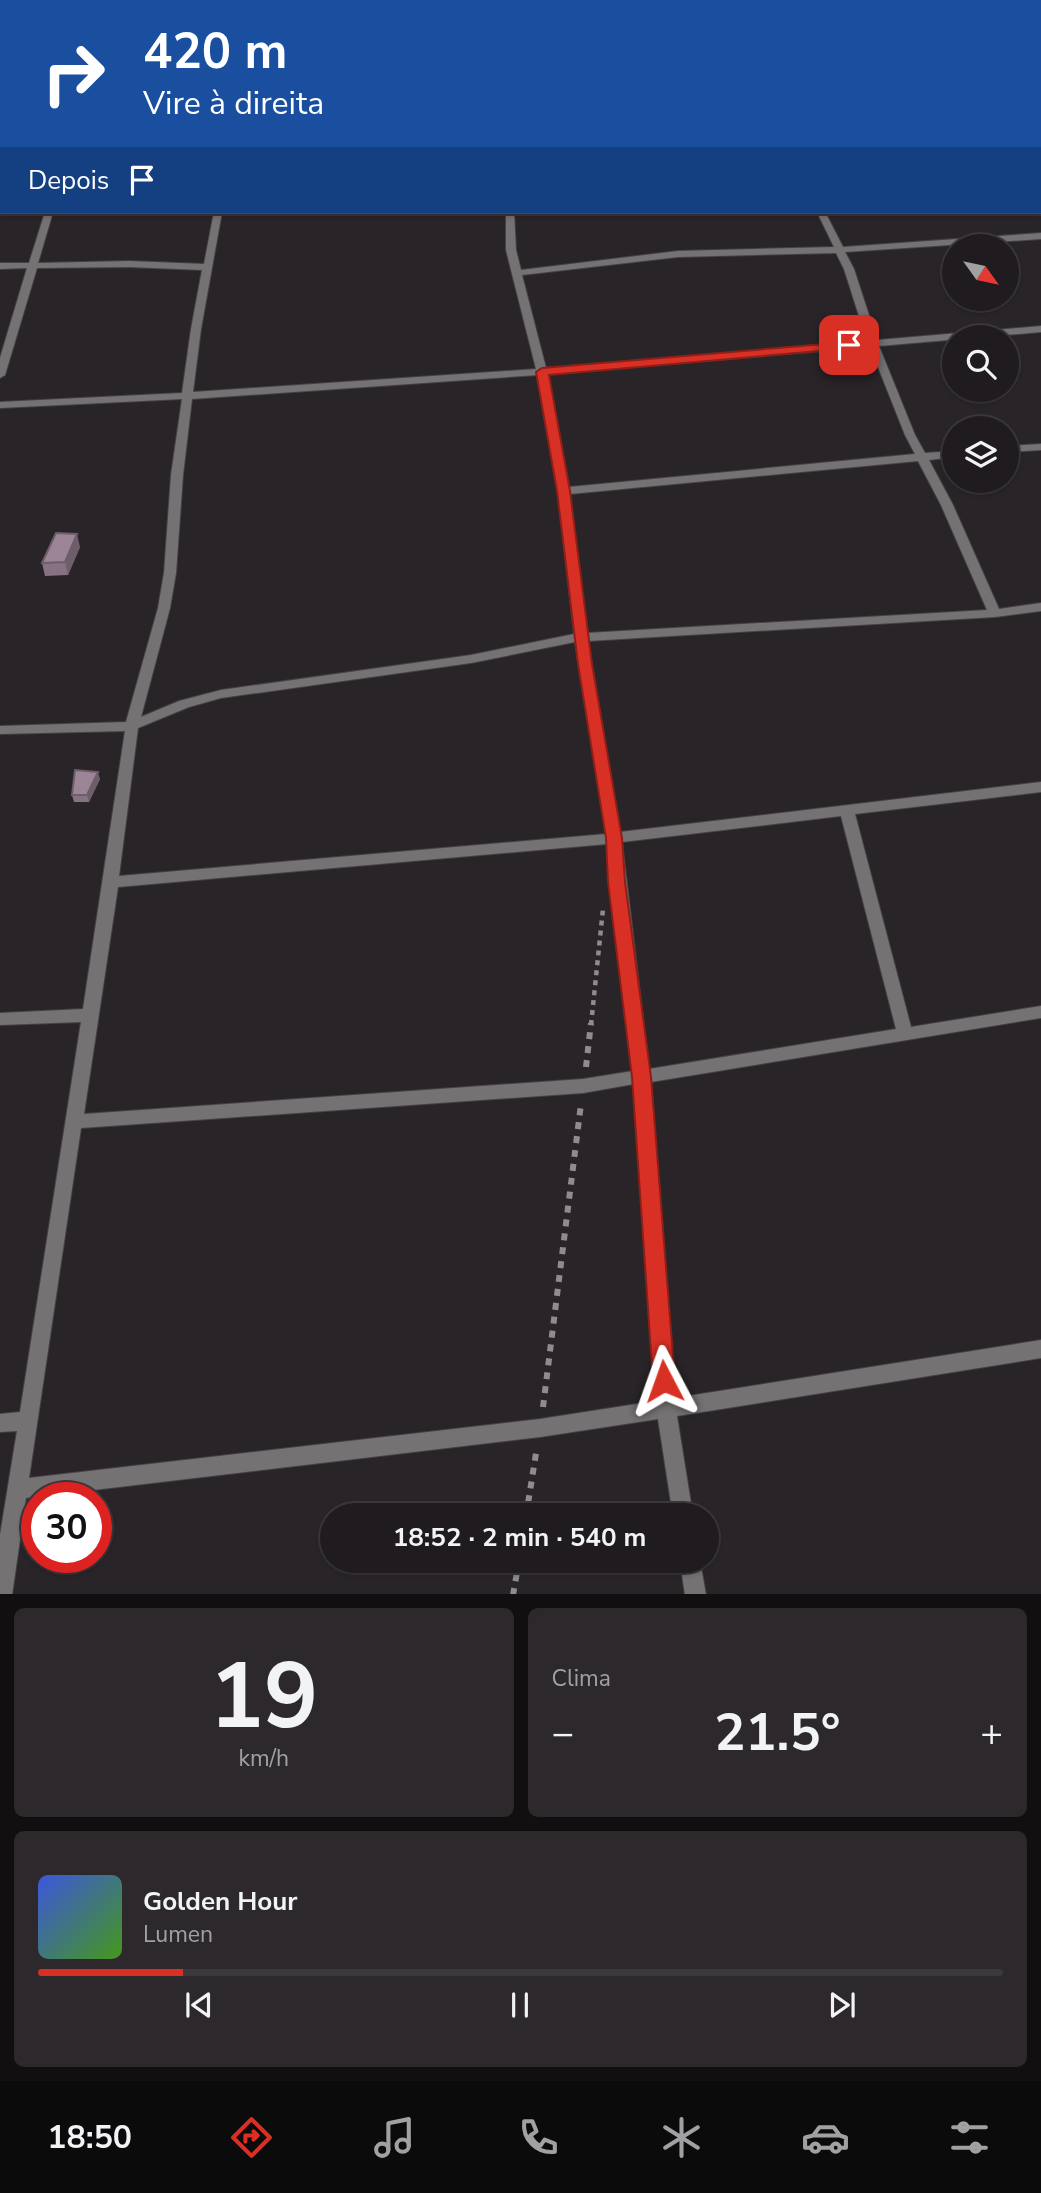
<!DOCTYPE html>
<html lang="pt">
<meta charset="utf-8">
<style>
:root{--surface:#1f1b1e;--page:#2c282b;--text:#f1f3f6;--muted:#a1a1a4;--line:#3c393c;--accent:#d93025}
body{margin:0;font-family:"Nunito Sans",sans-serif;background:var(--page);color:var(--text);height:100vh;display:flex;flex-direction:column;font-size:26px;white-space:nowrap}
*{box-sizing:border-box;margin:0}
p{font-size:23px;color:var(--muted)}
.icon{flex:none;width:38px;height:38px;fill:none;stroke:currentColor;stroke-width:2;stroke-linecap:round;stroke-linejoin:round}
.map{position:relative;height:1594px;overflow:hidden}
.details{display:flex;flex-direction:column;gap:14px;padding:14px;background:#110f10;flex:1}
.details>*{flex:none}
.hud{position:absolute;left:0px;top:0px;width:1041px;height:214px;box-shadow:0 2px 5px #0004,0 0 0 2px var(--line);background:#1a4fa0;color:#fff;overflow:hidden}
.needle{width:46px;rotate:123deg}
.fabs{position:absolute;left:942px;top:234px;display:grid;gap:14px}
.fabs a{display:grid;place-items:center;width:77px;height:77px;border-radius:50%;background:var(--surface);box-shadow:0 2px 5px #0004,0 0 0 2px var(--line);font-size:35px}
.speed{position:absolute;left:21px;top:1482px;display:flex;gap:14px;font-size:35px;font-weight:700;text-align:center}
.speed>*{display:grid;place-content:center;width:91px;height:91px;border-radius:50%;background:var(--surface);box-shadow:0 2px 5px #0004,0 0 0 2px var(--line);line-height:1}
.speed .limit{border:10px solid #d22;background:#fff;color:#111}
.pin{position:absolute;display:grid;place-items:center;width:60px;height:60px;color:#fff;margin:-30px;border-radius:14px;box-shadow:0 4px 10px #0006}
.me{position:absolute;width:77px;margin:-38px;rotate:356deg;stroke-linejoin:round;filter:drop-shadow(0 0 5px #0008)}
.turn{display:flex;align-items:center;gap:24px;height:147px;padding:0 28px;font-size:32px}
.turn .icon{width:91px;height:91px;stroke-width:2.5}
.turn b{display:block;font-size:49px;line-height:60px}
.then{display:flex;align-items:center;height:66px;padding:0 28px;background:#0003;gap:14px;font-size:26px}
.big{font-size:52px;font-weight:700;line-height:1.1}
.details .tile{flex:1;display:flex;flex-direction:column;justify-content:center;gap:10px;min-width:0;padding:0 24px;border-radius:10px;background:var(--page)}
.details .dial{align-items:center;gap:0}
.dial b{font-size:91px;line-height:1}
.song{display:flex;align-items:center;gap:21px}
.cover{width:84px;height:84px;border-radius:10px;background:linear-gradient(135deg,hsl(230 70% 55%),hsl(100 70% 35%))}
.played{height:7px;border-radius:4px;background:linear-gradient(90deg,var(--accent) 15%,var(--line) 15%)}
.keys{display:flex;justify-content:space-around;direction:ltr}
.heat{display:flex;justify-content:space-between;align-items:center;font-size:38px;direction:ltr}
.details .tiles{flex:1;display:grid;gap:14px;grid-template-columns:1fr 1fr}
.tile:last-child{grid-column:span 2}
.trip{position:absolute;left:320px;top:1503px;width:399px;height:70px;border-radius:35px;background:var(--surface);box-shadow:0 2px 5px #0004,0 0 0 2px var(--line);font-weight:700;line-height:70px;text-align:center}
.menu{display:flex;height:112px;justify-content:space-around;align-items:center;background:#0c0b0c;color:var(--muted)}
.menu .icon{width:49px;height:49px}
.menu .active{color:var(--accent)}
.menu b{font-size:32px;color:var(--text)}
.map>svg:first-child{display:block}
</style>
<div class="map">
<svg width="1041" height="1595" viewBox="0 0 1041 1595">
<rect width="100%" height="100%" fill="#292428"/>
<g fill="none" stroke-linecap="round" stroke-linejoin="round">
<g stroke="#464145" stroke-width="2">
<path id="minor" d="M0,0H5V2L0,4Z
M13,0H105L107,2H11Z
M493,0H501V2H493Z
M704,0H735L702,2Z
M958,0H966V2H959Z
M1040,27H1041V31H1040Z
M0,47H2V51H0Z
M1040,80H1041V84H1040Z
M1040,99H1041V105H1040Z
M1041,143V149L1040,150V144Z
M45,212H53L38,263L129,261L204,264L214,212H222L201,329L193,392L536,369L506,250V212H514L516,250L521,270L678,251L834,247L817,212H825L843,247L1041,233V239L845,252L854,269L877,340L1041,326V332L879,346L915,435L925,453L954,451V457L929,460L953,505L999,609L1041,603V611L995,617L588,641L620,832L1041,782V792L855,814L911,1027L1041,1006V1018L651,1082L675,1398L1041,1340V1358L677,1416L693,1516H673L658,1419L540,1437L26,1498L12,1595H0V1535L17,1431L0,1432V1414L20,1412L81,1022L0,1025V1013L83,1009L125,731L0,734V726L126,722L158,608L164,573L171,475L182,399L0,408V402L182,393L191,329L202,270L129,267L37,268L5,375L0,378V358L27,268L0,269V263H29ZM836,253L844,269L867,341L546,368L522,275L678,257ZM870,347L905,435L915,454L569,487L548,374ZM538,375L558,491L574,634L471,655L221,690L179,701L141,717L170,608L176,573L183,475L192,399ZM918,461L941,505L987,610L587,633L570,494ZM575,642L606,834L119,876L138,728L189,707L221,698L471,663ZM841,816L896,1029L649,1069L622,842ZM607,844L633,1071L583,1079L84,1114L118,887ZM634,1084L656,1401L540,1419L29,1478L81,1128L583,1093Z
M1041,444V450L1006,452V446Z
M680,1561H700L706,1595H685Z"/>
</g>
<path stroke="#8f8b8e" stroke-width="4.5" stroke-dasharray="5 5" stroke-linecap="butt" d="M591,1025L603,909"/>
<path stroke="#8f8b8e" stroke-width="6" stroke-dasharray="7 7" stroke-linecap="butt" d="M586,1067L591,1023
M543,1407L581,1104
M526,1516L537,1447
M513,1595L519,1561"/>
<use href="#minor" fill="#757274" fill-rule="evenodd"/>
</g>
<path fill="#877283" d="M80,547L68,575L45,576L42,563Z
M100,779L89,802H74L72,795Z"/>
<path fill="#6e5d6a" d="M77,534L80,547L68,575L65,562Z
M98,772L100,779L89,802L87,795Z"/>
<path fill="#9d8598" stroke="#6e5d6a" stroke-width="2" d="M56,533L77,534L65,562L42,563Z
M75,770L98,772L87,795H72Z"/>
<path fill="#d93025" stroke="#8d1f18" stroke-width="2" d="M849,342L855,345L853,348L549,375L570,491L592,664L622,838L625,882L651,1077L675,1381L672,1388L664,1391L656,1388L653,1381L632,1077L608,882L606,838L578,664L557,491L536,372L542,368Z"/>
</svg>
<div class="fabs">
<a><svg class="needle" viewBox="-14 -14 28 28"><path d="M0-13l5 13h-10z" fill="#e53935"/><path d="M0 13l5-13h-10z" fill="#a1a1a4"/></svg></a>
<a><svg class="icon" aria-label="search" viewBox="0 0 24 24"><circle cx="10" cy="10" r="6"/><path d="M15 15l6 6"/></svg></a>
<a><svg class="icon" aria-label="layers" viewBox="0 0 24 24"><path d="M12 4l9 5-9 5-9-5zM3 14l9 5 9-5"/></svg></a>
</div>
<div class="speed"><div class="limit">30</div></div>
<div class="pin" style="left:849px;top:345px;background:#d93025"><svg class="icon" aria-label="arrive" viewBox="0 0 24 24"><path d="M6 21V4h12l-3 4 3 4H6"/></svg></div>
<svg class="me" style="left:664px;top:1381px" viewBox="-20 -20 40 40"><path d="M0-17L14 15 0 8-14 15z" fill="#d93025" stroke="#fff" stroke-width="4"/></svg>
<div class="trip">18:52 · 2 min · 540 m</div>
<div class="hud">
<div class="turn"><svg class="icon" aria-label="right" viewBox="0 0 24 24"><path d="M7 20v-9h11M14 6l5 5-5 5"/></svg><div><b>420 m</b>Vire à direita</div></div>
<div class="then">Depois<svg class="icon" aria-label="arrive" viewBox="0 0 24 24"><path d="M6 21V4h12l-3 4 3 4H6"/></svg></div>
</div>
</div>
<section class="details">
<div class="tiles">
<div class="tile dial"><b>19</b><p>km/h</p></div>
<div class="tile"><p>Clima</p>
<div class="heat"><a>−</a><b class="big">21.5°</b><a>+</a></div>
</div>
<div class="tile">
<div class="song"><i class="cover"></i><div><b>Golden Hour</b><p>Lumen</p></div></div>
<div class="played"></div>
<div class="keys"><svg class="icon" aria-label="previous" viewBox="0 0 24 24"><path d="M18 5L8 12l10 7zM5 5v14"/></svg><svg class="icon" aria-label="pause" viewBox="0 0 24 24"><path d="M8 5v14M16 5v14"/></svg><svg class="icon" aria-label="next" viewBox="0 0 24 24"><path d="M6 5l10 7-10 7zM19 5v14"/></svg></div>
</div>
</div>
</section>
<nav class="menu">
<b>18:50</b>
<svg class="icon active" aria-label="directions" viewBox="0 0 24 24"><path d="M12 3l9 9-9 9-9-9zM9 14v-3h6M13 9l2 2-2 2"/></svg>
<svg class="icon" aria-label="music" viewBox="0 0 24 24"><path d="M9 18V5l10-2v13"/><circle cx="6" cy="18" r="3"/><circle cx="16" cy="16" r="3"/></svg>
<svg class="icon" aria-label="phone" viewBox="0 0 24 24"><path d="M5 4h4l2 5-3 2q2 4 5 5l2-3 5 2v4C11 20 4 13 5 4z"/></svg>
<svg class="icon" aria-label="climate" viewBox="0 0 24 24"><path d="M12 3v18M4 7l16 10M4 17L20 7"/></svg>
<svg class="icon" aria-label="car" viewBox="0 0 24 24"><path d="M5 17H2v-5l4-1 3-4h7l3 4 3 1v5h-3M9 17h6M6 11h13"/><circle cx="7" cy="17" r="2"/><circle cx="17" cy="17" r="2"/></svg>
<svg class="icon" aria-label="filters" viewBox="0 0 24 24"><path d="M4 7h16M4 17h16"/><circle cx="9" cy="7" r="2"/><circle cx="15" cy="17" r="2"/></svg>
</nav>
